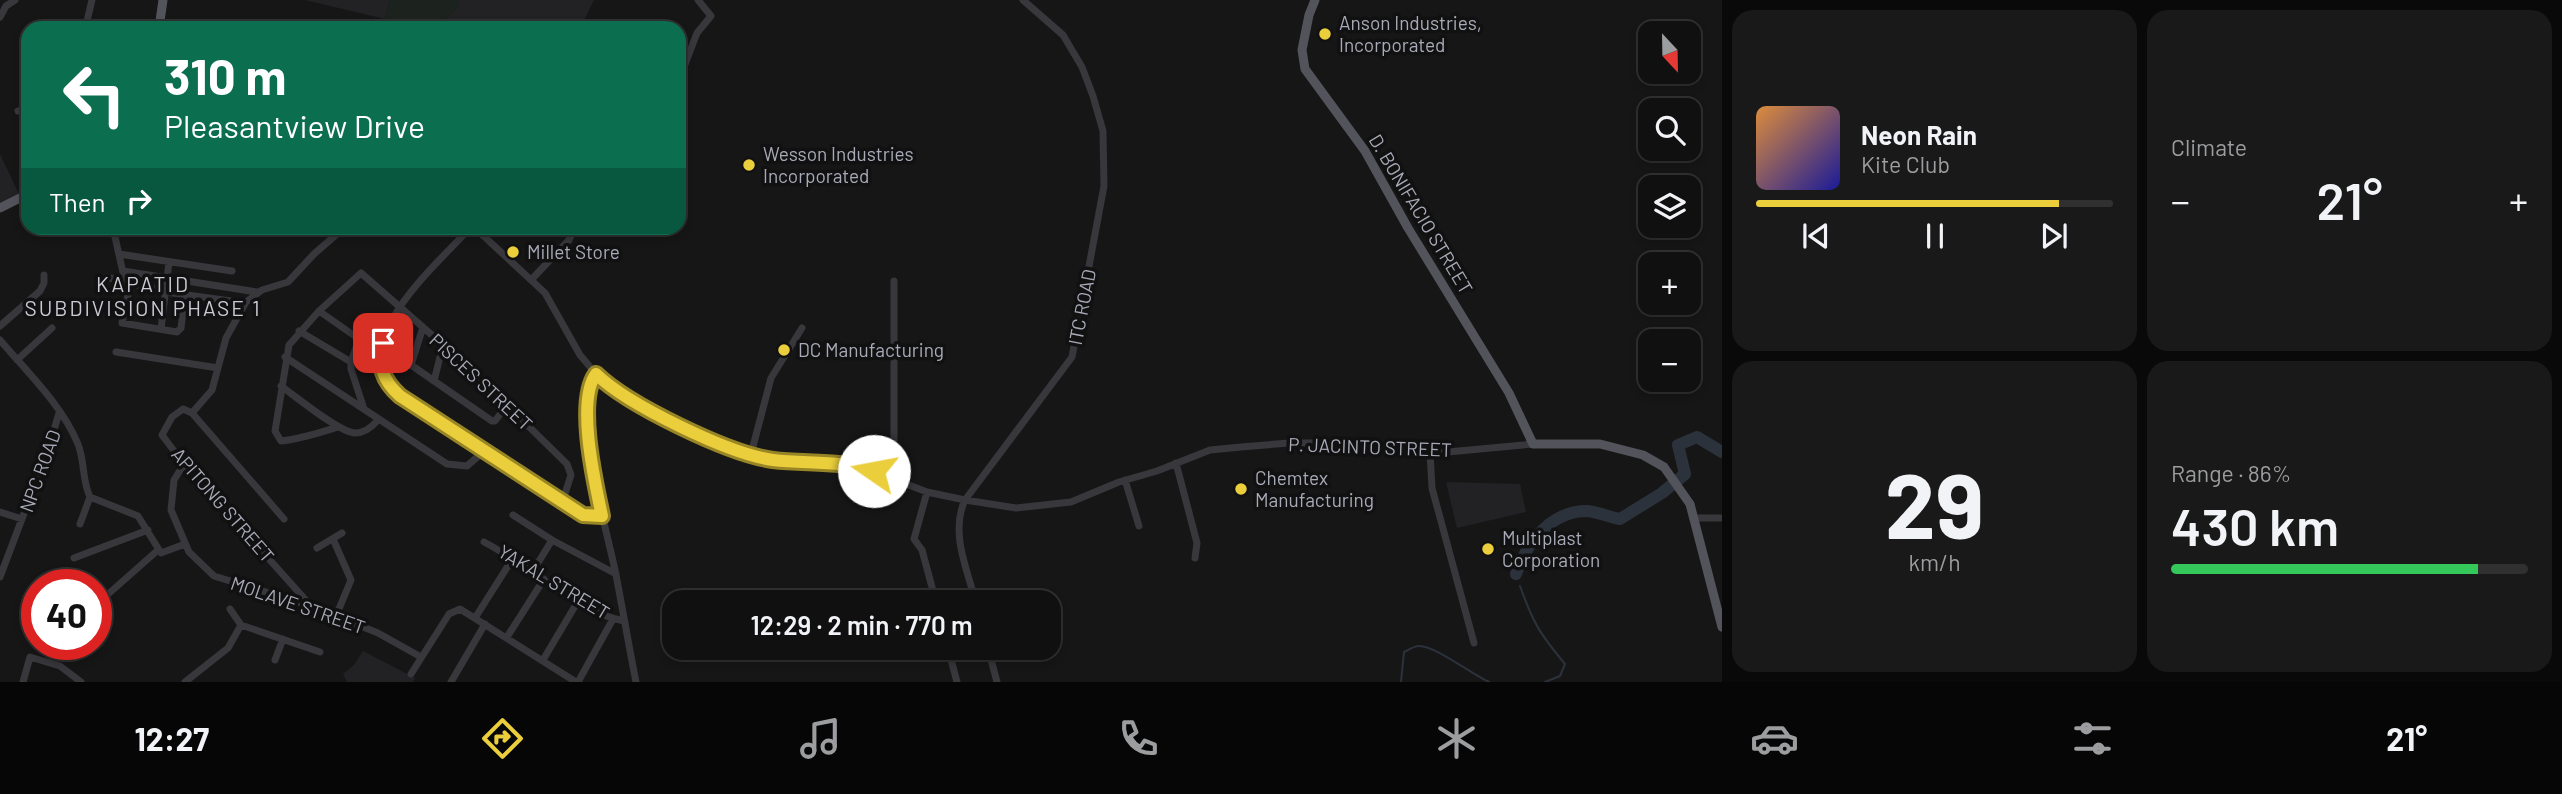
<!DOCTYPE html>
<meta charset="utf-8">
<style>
:root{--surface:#101011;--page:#19191a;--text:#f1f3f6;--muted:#9c9d9f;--line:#303031;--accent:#eace3b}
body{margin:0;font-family:Barlow,sans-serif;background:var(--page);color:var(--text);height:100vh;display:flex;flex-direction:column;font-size:26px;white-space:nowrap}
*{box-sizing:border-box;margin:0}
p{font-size:23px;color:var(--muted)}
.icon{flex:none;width:38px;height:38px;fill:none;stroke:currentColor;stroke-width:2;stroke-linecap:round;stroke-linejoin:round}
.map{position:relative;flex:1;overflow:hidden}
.side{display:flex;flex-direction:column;gap:10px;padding:10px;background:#090909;width:840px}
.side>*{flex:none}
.hud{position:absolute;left:21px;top:21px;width:665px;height:214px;border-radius:21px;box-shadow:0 4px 10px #0003,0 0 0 2px var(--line);background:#0b6e4f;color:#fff;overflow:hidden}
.needle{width:46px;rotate:158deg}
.buttons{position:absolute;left:1638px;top:21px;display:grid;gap:14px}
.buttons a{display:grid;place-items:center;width:63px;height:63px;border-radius:14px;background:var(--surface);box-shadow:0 4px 10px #0003,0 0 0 2px var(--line);font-size:35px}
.speed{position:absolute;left:21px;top:569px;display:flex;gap:14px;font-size:35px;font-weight:700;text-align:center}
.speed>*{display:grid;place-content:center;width:91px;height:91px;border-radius:50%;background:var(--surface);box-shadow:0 4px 10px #0003,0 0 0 2px var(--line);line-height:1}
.speed .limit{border:10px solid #d22;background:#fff;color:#111}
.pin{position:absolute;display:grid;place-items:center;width:60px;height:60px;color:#fff;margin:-30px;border-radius:14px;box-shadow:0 4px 10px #0006}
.me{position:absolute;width:77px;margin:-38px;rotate:282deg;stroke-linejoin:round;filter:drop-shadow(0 0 5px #0008)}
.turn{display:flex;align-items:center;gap:24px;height:147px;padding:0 28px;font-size:32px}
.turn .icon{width:91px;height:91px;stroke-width:2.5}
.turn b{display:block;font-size:49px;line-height:60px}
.then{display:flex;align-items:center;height:66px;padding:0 28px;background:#0003;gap:14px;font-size:26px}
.big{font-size:52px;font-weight:600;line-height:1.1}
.side .widget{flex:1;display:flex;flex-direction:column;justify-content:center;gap:10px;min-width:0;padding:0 24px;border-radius:21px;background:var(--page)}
.side .dial{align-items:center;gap:0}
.dial b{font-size:91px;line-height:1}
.song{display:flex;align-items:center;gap:21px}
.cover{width:84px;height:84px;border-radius:10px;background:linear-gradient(135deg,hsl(30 70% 55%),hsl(240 70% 35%))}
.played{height:7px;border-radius:4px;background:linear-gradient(90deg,var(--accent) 85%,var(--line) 85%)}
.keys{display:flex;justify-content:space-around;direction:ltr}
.heat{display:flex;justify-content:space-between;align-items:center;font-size:38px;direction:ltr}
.charge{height:10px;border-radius:5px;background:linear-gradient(90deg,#34c759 86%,var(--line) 0)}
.side .tiles{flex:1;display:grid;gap:10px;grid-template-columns:repeat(2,1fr)}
.trip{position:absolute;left:662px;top:590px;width:399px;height:70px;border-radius:21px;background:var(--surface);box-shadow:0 4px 10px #0003,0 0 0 2px var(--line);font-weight:600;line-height:70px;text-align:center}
.tab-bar{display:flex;height:112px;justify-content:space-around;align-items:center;background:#060607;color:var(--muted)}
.tab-bar .icon{width:49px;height:49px}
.tab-bar .on{color:var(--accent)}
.tab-bar b{font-size:32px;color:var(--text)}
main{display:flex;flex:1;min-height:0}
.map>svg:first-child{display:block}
</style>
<main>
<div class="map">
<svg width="1722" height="682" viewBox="0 0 1722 682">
<rect width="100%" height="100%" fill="#161617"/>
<path fill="#222224" d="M305,0H390L385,19Z
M457,0H594L584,20L593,28H438L459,5Z
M0,154L19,194L0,203Z
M1446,482L1520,484L1526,512L1457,528Z
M363,651L415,678L413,682H347L343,674L354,665Z"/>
<path fill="#1c221e" d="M390,0H457L459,5L438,28H383Z"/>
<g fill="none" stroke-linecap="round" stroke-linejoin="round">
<path stroke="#2c323b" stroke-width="2" d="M1520,586C1533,623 1540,634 1565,664L1560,676L1545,682
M1401,682L1404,652C1408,650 1414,646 1419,646C1436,646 1471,674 1489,682"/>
<path stroke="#2c323b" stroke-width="12" d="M1516,574C1527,542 1551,511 1587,511C1598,512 1610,517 1620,519L1662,493L1685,474L1678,445L1697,437L1722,452"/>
<path stroke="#37373c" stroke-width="7" d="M0,17L6,6L15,0
M87,21L92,0
M679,80L697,33L711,16L698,0
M18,111L28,108
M113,228L128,295L122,323L177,332L181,328L185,295
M470,228C436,266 341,344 400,396L571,509L588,516H602
M475,228L545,293L580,355L596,374L642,405L714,441L757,456L774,460L854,464L927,492L965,500L1016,508L1071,502L1119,482L1157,471L1210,450L1241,447L1289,443H1342L1437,453L1533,444
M119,254L232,271
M123,271L257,292
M106,277L166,292L245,303
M532,279L569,240L575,228
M894,281V478
M127,306L163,312
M319,311L359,339L351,362V369L364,409
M0,326L40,291L44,283V275
M423,327L411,365L492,421H495L507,405
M161,329L169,262
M299,331L351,362
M0,340C27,372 62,405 78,444C85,462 82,481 90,497L138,516L161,553L185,544
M116,352L218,368
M285,357L447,464L467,466L483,452
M17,360L52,328
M596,374C570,409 608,533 616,575C623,611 629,647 636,682
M434,381L443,345
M281,386C295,396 340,433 355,433C365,433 372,427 378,420
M192,413L212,390L226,338L246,302L262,290L288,282L314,254L344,228
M338,427C319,433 301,439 281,441L275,431L289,345L319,311L361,273L465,364L567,464L571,475L562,503
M1430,452L1432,488L1474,643
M751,454L771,378L802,328
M1176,463L1197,543L1195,558
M184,464L174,480L171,510L189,552L214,576L311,606L378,633L421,657
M1125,480L1139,526
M927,492L914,539L922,550L936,602
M0,512L22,519
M513,515L552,540L616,574
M1693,518H1722
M284,519L192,413L183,409L172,417L162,435L184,464L311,606
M80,524L90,497
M333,539L351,580L336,616
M484,542C527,564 579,613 624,621
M317,548L342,533
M74,558L148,530
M533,571L552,540
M0,577L48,450L59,413
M106,596L158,550
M976,602C967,570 950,532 965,500L1072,357L1104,186L1103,131L1093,96L1082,67L1063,35L1023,0
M230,609L241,625L320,652
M475,618L513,558
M507,637L544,579
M948,648L957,682
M988,648L997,682
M275,660L283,639
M543,660L578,601
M411,674L449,614L460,609L576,682
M23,682L30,657L60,666L81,682
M185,682L228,648L241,625
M451,682L485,624
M578,682L613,619"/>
<path stroke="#53535b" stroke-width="9" d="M1315,0L1309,15L1302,50L1305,69L1365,151L1408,228L1509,393L1533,444H1600L1643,455L1664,467L1690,504L1722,627
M159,28L163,0
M0,208L28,194"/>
</g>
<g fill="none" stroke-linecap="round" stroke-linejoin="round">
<g stroke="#988626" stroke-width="18">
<path id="route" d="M383,343C378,365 382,380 400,396L583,515L602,516C595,483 576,401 596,374C628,405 729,454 773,460C807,464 841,460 874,471"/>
</g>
<use href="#route" stroke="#eace3b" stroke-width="12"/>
</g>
<g fill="#eace3b" stroke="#111112" stroke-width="2.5">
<circle cx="1325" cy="34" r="7"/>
<circle cx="749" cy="165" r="7"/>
<circle cx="513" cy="252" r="7"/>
<circle cx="784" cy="350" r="7"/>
<circle cx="1241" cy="489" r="7"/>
<circle cx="1488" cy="549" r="7"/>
</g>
<g text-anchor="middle" stroke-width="7" stroke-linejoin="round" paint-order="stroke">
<g font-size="19" fill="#a8aab7" stroke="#111112" text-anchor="start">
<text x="1339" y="30">Anson Industries,<tspan x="1339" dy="22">Incorporated</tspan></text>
<text x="763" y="161">Wesson Industries<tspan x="763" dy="22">Incorporated</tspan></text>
<text x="527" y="259">Millet Store</text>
<text x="798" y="357">DC Manufacturing</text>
<text x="1255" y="485">Chemtex<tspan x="1255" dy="22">Manufacturing</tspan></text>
<text x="1502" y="545">Multiplast<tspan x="1502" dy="22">Corporation</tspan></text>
</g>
<g font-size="19" fill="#a8aab7" stroke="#111112">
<text transform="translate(1421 214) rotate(59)" y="7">D. BONIFACIO STREET</text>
<text transform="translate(1082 307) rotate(-79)" y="7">ITC ROAD</text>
<text transform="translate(481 382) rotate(43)" y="7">PISCES STREET</text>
<text transform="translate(1370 447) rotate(2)" y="7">P. JACINTO STREET</text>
<text transform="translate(40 471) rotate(-70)" y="7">NPC ROAD</text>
<text transform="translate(223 505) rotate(49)" y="7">APITONG STREET</text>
<text transform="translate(554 582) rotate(31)" y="7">YAKAL STREET</text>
<text transform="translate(298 605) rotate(19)" y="7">MOLAVE STREET</text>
</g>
<g font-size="21" letter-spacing="2" fill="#c9cad3" stroke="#111112">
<text x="143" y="292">KAPATID<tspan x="143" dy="24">SUBDIVISION PHASE 1</tspan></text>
</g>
</g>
</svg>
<div class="buttons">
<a><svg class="needle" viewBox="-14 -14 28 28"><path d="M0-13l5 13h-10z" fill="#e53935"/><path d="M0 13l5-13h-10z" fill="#9c9d9f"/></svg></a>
<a><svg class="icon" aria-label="search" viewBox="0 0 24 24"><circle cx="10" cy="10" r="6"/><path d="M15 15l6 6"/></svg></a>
<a><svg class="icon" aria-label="layers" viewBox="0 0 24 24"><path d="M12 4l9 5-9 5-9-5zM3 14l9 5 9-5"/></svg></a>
<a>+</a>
<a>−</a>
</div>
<div class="speed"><div class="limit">40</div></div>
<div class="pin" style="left:383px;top:343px;background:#d93025"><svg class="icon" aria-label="arrive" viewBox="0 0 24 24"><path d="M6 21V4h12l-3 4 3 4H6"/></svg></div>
<svg class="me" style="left:874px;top:471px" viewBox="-20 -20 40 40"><circle r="19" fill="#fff"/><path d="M0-13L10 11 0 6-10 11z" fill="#eace3b"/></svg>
<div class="trip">12:29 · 2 min · 770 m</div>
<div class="hud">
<div class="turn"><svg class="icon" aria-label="left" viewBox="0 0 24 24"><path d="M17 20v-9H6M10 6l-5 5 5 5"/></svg><div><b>310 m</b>Pleasantview Drive</div></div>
<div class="then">Then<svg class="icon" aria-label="right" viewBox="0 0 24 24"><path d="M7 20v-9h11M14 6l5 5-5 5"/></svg></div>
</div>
</div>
<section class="side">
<div class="tiles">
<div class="widget">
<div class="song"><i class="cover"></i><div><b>Neon Rain</b><p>Kite Club</p></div></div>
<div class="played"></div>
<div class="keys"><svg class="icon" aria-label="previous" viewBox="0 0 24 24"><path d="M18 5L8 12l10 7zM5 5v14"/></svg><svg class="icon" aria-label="pause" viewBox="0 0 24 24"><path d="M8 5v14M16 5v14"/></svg><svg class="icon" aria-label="next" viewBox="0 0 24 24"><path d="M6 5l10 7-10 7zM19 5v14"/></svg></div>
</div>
<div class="widget"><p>Climate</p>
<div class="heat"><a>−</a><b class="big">21°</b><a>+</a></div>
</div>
<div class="widget dial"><b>29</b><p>km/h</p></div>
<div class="widget"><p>Range · 86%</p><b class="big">430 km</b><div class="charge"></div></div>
</div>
</section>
</main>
<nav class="tab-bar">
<b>12:27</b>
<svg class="icon on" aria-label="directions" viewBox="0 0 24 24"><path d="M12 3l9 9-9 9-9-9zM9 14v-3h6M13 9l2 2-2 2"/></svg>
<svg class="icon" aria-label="music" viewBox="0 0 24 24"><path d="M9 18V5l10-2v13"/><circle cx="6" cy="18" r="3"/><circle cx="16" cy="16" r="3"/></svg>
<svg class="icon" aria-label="phone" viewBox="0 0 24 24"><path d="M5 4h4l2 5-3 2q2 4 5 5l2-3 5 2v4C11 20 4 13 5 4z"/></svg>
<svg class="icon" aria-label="climate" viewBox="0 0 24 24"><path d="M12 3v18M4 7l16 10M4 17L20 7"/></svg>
<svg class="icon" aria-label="car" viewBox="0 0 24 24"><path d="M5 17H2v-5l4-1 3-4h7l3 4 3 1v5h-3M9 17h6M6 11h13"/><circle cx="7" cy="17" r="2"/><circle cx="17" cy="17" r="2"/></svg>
<svg class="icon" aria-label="filters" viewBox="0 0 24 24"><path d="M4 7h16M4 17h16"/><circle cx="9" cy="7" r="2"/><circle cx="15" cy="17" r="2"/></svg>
<b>21°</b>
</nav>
